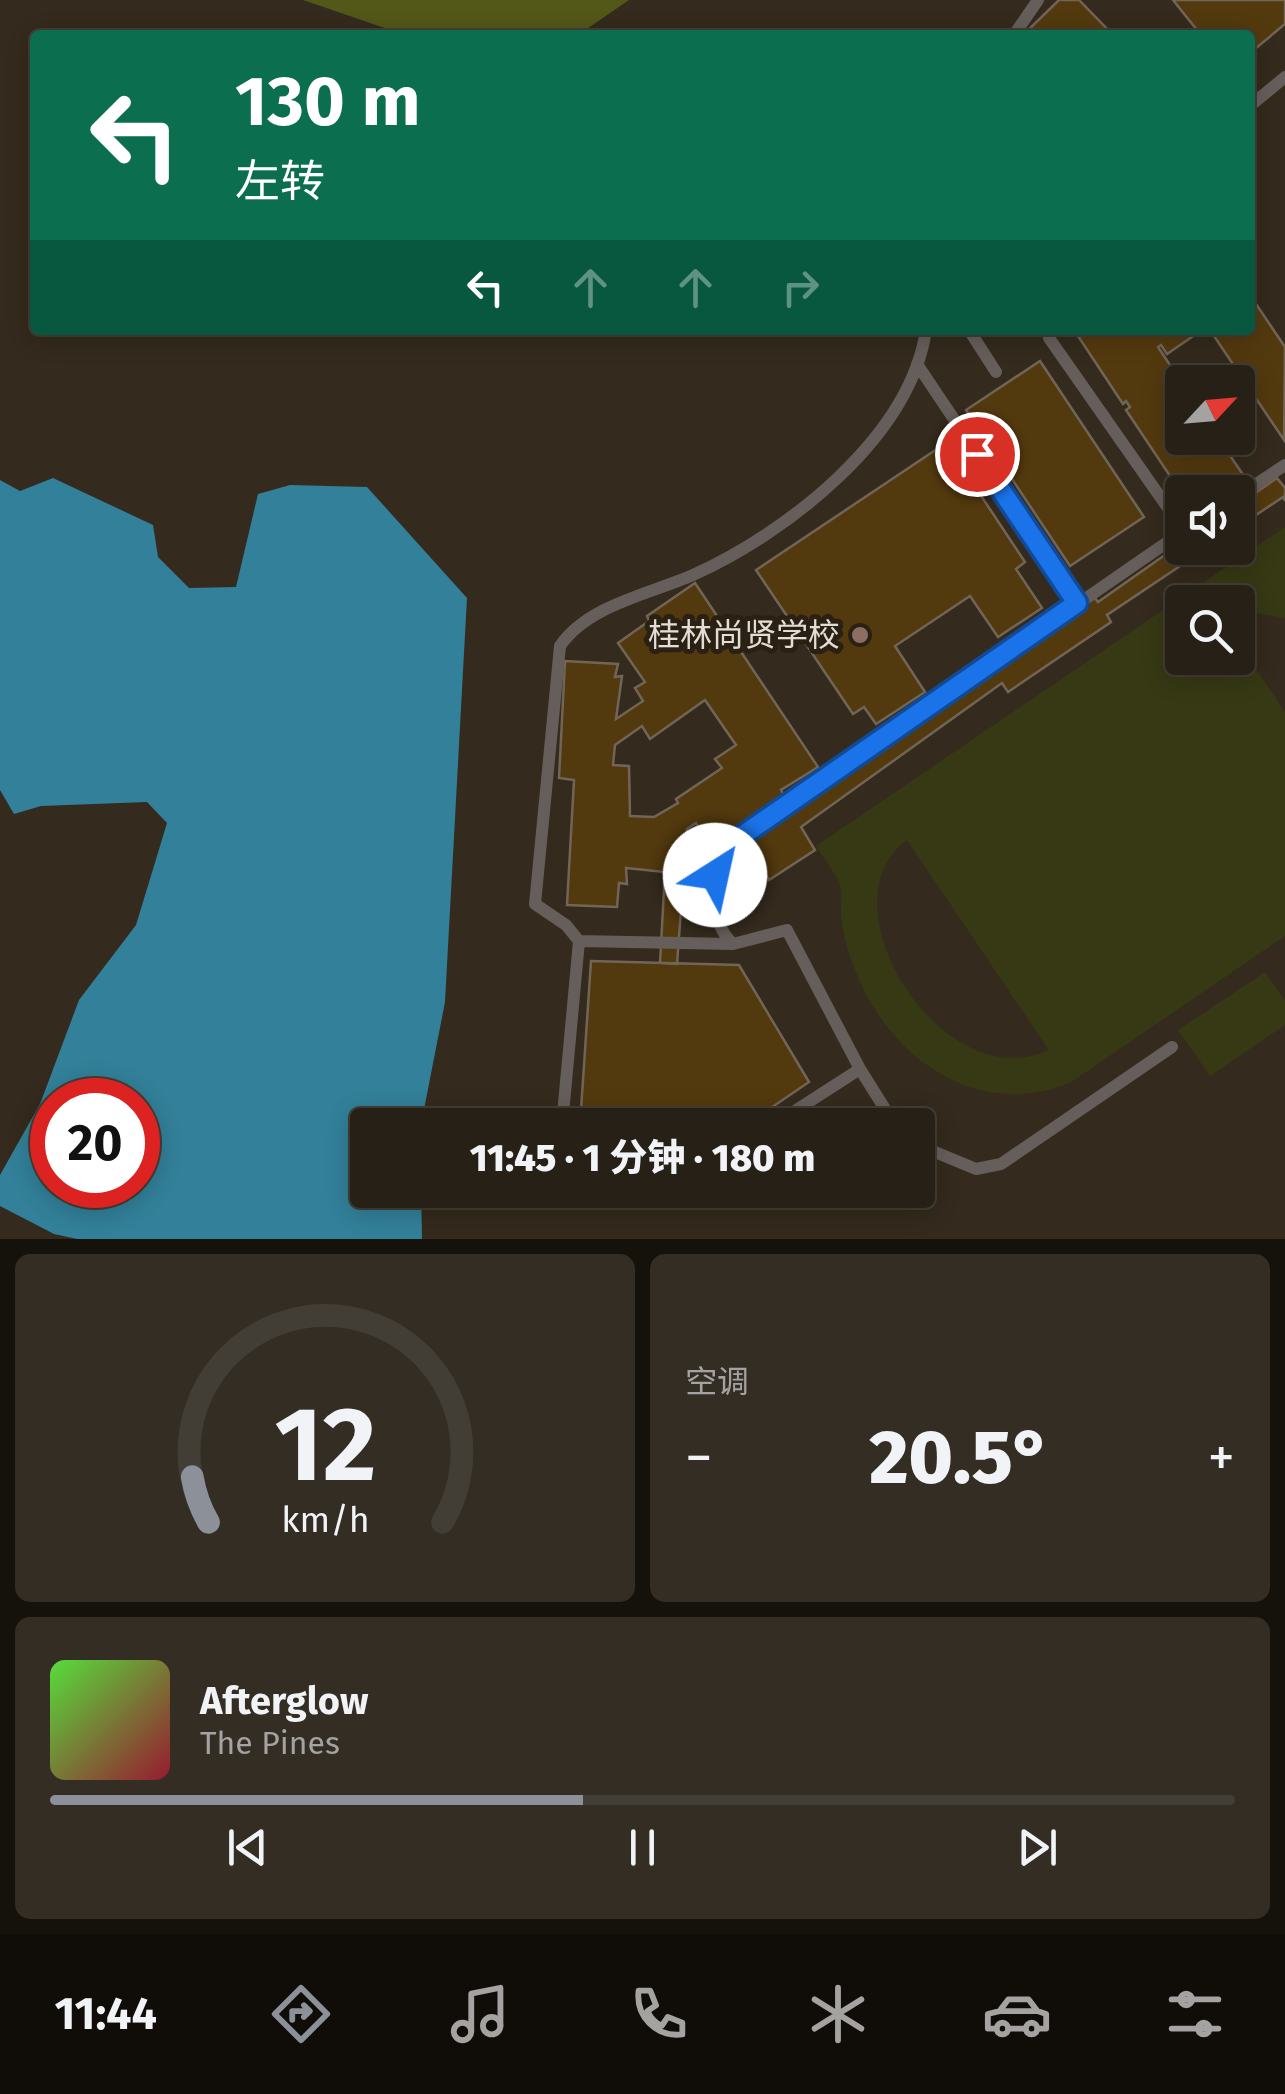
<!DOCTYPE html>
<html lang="zh">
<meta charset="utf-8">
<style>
:root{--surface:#272016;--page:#332d23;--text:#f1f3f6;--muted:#a4a3a1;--line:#433e35;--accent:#8c9099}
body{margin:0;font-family:"Fira Sans","Noto Sans SC",sans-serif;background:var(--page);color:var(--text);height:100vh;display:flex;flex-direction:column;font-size:38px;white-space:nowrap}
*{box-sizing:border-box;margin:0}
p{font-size:32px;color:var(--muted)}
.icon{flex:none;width:55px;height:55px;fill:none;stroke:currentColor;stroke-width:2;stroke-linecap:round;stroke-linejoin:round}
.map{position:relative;height:1239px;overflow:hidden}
.details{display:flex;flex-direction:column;gap:15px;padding:15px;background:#15120c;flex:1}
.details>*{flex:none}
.banner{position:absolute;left:30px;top:30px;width:1225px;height:305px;border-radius:10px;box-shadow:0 5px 25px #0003,0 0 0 2px var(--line);background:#0b6e4f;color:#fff;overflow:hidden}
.needle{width:65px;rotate:64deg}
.tools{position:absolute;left:1165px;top:365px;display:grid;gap:20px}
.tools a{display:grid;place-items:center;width:90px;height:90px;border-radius:10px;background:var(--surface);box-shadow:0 5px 25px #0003,0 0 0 2px var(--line);font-size:50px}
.speed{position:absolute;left:30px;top:1078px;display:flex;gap:20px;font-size:50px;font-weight:700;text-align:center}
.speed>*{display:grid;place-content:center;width:130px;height:130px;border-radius:50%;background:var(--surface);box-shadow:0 5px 25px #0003,0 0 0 2px var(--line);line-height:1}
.speed .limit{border:15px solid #d22;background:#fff;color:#111}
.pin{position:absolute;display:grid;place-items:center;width:85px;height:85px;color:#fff;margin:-42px;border:5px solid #fff;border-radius:50%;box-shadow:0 2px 10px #0007}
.me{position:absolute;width:110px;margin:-55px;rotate:35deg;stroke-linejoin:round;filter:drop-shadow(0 0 8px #0008)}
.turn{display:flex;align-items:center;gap:35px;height:210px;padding:0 40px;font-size:45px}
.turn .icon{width:130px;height:130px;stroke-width:2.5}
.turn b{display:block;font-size:70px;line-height:85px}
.lanes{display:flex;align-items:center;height:95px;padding:0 40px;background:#0003;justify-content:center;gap:50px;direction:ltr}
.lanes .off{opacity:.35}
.big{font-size:75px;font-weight:800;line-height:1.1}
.details .tile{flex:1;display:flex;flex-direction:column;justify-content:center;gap:15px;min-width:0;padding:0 35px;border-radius:15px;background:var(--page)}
.details .dial{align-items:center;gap:0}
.dial svg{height:260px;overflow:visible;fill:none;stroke:var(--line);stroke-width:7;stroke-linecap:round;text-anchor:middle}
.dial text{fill:var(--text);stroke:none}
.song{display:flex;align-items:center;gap:30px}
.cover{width:120px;height:120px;border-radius:15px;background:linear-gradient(135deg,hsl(110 70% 55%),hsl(350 70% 35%))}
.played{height:10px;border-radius:5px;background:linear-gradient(90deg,var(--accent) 45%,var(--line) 45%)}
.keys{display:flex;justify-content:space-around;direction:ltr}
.heat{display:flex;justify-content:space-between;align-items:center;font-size:55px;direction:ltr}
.details .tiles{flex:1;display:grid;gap:15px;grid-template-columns:1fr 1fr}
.tile:last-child{grid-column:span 2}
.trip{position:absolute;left:350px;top:1108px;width:585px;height:100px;border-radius:10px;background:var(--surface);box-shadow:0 5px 25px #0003,0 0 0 2px var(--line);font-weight:800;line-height:100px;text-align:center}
.menu{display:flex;height:160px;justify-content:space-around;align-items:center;background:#100d09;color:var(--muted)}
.menu .icon{width:70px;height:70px}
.menu .current{color:var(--accent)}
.menu b{font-size:45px;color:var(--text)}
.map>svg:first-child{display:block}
</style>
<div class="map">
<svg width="1285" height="1239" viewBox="0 0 1285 1239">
<rect width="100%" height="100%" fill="#342a1d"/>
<path fill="#373914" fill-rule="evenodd" d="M1285,527V618L1256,613L1238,617V602H1182V658H1238V642L1285,712V936L1070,1083C976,1121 887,1057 854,967C847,950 843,934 841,915C840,906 843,894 840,885C835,872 823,858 816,846ZM907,840L1048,1049V1050C944,1100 819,904 907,840Z
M1265,972L1285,1001V1025L1210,1076L1178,1030Z"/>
<path fill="#535718" d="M303,0H629L578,35H405Z"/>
<path fill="#328099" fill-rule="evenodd" d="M53,478L153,525L158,557L189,588L236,587L258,494L290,485L367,487L467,598L445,1002L421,1125H368V1190H421L422,1239H77L54,1234L0,1206V1175L40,1104L79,1000L136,925L167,823L147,802L41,806L14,814L0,790V480L20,491ZM52,1100H138V1185H52Z"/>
<path fill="#53390e" stroke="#706556" stroke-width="2.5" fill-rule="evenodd" d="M1059,0H1079L1113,35H1023Z
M1173,0H1285V24L1250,53V35H1201Z
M1250,295L1285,347L1284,440L1210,330H1250Z
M1074,330H1202L1167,354L1161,345L1158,347L1174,371L1168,374L1173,382L1178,378L1182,385V438H1218L1246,479L1226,492L1182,494L1126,410L1130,407L1126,401L1123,404Z
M1040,361L1144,517L1070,566L966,410Z
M946,443L1025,562L1016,569L1042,608L998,637L970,596L895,646L925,692L876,724L864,707L853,714L756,570Z
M1277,478L1285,488V501L1283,497L1238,527V505Z
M1182,543V548H1207L1107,615L1111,622L1008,692L1002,683L801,827L815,850L769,880L745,840L996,672L991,665L1094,597L1098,602Z
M695,583L818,767L781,790L785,797L710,846L696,823L687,829L677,964L660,963L665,872L626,868L627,884L619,883L617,907L567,905L574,780L559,778L565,661L618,664L615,677L622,676L616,719L643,701L635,688L645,682L618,643L649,621L647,616ZM705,700L736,745L715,759L722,768L676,799L678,803L654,817L630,816L629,766L613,765L615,745L642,726L650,739Z
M591,961L739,965L809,1082L746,1125H580Z"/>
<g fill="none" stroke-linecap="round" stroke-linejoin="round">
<path stroke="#665e5a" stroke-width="12" d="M1014,35L1038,0
M1250,106L1285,77
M969,330L996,372
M1049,338L1182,528
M917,364L1077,603
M1238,496L1285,465
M579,941L733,944
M860,1069L895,1125
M562,1125L579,941L566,925L535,904L560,646C588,605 650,594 693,575C786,533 910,438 926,330
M773,1125L860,1069L787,930L733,944C709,922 706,871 726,847L1182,532
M918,1145L976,1169L1001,1164L1172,1047
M609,1190L657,1194L666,1190"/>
</g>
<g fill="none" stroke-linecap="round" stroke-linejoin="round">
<g stroke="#114b97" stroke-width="25">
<path id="route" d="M715,875L720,856L726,847L1077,603L977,454"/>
</g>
<use href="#route" stroke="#1a73e8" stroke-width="18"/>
</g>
<circle fill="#8d6e63" stroke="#2a2013" stroke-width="4" cx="860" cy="635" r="10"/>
<g text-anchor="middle" stroke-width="10" stroke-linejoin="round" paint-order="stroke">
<g font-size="32" fill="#e3ddd5" stroke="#2a2013" text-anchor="end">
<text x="840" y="646">桂林尚贤学校</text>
</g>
</g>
</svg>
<div class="tools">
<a><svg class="needle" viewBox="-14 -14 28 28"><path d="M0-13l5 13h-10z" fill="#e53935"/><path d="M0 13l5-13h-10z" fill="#a4a3a1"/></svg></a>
<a><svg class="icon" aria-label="sound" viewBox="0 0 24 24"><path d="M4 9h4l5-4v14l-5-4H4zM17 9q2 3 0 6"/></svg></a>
<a><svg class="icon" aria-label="search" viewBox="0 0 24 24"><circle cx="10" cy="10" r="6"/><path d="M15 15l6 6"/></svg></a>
</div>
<div class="speed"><div class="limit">20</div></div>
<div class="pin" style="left:977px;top:454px;background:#d93025"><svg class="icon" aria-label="arrive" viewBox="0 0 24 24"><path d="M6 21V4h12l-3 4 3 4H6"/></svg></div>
<svg class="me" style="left:715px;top:875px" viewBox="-20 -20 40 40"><circle r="19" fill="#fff"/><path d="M0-13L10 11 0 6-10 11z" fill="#1a73e8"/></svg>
<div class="trip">11:45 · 1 分钟 · 180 m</div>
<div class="banner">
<div class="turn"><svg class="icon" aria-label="left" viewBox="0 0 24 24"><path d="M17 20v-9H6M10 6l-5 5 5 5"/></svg><div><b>130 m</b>左转</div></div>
<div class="lanes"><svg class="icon" aria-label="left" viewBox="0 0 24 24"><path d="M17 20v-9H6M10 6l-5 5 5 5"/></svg><svg class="icon off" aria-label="ahead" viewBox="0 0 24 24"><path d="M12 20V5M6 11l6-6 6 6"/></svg><svg class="icon off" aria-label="ahead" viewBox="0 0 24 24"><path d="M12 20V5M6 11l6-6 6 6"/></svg><svg class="icon off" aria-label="right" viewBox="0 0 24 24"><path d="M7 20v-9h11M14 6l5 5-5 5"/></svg></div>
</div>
</div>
<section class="details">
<div class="tiles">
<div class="tile dial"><svg viewBox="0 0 100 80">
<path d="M14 69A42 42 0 1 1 86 69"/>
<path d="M14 69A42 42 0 0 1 9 55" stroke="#8c9099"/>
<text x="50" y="56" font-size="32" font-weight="700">12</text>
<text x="50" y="72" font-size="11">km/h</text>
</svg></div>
<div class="tile"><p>空调</p>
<div class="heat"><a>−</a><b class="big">20.5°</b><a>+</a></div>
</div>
<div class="tile">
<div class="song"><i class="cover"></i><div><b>Afterglow</b><p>The Pines</p></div></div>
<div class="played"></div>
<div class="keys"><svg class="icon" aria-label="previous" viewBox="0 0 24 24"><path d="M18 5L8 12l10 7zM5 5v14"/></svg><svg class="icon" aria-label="pause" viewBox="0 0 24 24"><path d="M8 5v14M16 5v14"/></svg><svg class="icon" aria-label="next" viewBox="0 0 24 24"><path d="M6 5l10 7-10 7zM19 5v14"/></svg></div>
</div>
</div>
</section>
<nav class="menu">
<b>11:44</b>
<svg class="icon current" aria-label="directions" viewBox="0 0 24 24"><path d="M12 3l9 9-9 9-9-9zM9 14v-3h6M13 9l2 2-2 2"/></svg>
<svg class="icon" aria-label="music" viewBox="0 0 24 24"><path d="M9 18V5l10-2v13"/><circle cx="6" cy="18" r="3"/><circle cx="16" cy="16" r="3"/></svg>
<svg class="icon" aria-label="phone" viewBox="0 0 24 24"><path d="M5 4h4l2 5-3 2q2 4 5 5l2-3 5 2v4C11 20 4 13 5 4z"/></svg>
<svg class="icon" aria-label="climate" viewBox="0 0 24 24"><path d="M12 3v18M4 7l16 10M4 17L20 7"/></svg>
<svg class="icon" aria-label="car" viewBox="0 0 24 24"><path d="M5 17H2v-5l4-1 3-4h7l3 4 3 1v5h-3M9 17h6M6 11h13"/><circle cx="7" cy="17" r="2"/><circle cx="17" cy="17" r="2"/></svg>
<svg class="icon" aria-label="filters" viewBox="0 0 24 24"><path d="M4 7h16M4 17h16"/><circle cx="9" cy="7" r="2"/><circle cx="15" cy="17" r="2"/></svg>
</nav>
